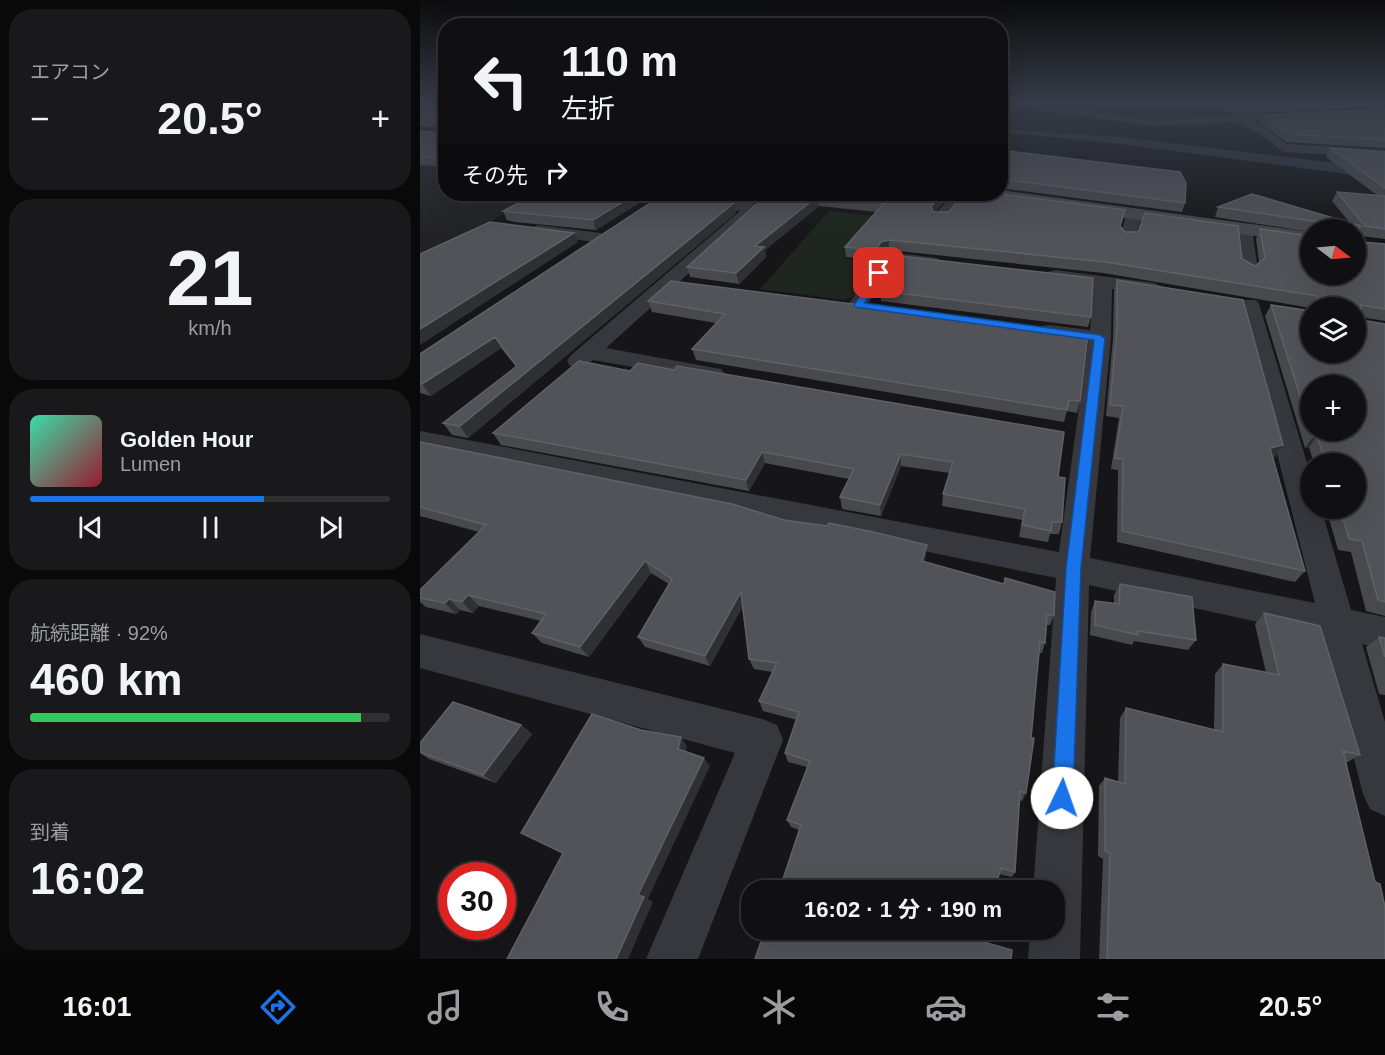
<!DOCTYPE html>
<html lang="ja">
<meta charset="utf-8">
<style>
:root{--surface:#101012;--page:#19191b;--text:#f1f3f6;--muted:#9c9d9f;--line:#303032;--accent:#1a73e8}
body{margin:0;font-family:Arial,"Noto Sans JP",sans-serif;background:var(--page);color:var(--text);height:100vh;display:flex;flex-direction:column;font-size:22px;white-space:nowrap}
*{box-sizing:border-box;margin:0}
p{font-size:20px;color:var(--muted)}
.icon{flex:none;width:33px;height:33px;fill:none;stroke:currentColor;stroke-width:2;stroke-linecap:round;stroke-linejoin:round}
.map{position:relative;flex:1;overflow:hidden}
.details{display:flex;flex-direction:column;gap:9px;padding:9px;background:#09090a;width:420px}
.details>*{flex:none}
.banner{position:absolute;left:18px;top:18px;width:570px;height:183px;border-radius:24px;box-shadow:0 6px 24px #0002,0 0 0 2px var(--line);background:#101012;color:var(--text);overflow:hidden}
.needle{width:39px;rotate:106deg}
.controls{position:absolute;left:880px;top:219px;display:grid;gap:12px}
.controls a{display:grid;place-items:center;width:66px;height:66px;border-radius:50%;background:var(--surface);box-shadow:0 6px 24px #0002,0 0 0 2px var(--line);font-size:30px}
.speed{position:absolute;left:18px;top:862px;display:flex;gap:12px;font-size:30px;font-weight:700;text-align:center}
.speed>*{display:grid;place-content:center;width:78px;height:78px;border-radius:50%;background:var(--surface);box-shadow:0 6px 24px #0002,0 0 0 2px var(--line);line-height:1}
.speed .limit{border:9px solid #d22;background:#fff;color:#111}
.pin{position:absolute;display:grid;place-items:center;width:51px;height:51px;color:#fff;margin:-26px;border-radius:12px;box-shadow:0 3px 9px #0006}
.me{position:absolute;width:66px;margin:-33px;rotate:3deg;stroke-linejoin:round;filter:drop-shadow(0 0 4px #0008)}
.turn{display:flex;align-items:center;gap:21px;height:126px;padding:0 24px;font-size:27px}
.turn .icon{width:78px;height:78px;stroke-width:2.5}
.turn b{display:block;font-size:42px;line-height:51px}
.then{display:flex;align-items:center;height:57px;padding:0 24px;background:#0003;gap:12px;font-size:22px}
.big{font-size:45px;font-weight:700;line-height:1.1}
.details .card{flex:1;display:flex;flex-direction:column;justify-content:center;gap:9px;min-width:0;padding:0 21px;border-radius:24px;background:var(--page)}
.details .dial{align-items:center;gap:0}
.dial b{font-size:78px;line-height:1}
.song{display:flex;align-items:center;gap:18px}
.cover{width:72px;height:72px;border-radius:9px;background:linear-gradient(135deg,hsl(160 70% 55%),hsl(350 70% 35%))}
.played{height:6px;border-radius:3px;background:linear-gradient(90deg,var(--accent) 65%,var(--line) 65%)}
.keys{display:flex;justify-content:space-around;direction:ltr}
.heat{display:flex;justify-content:space-between;align-items:center;font-size:33px;direction:ltr}
.charge{height:9px;border-radius:4px;background:linear-gradient(90deg,#34c759 92%,var(--line) 0)}
.trip{position:absolute;left:321px;top:880px;width:324px;height:60px;border-radius:24px;background:var(--surface);box-shadow:0 6px 24px #0002,0 0 0 2px var(--line);font-weight:700;line-height:60px;text-align:center}
.tab-bar{display:flex;height:96px;justify-content:space-around;align-items:center;background:#060607;color:var(--muted)}
.tab-bar .icon{width:42px;height:42px}
.tab-bar .current{color:var(--accent)}
.tab-bar b{font-size:27px;color:var(--text)}
main{display:flex;flex:1;min-height:0}
.map>svg:first-child{display:block}
</style>
<main>
<section class="details">
<div class="card"><p>エアコン</p>
<div class="heat"><a>−</a><b class="big">20.5°</b><a>+</a></div>
</div>
<div class="card dial"><b>21</b><p>km/h</p></div>
<div class="card">
<div class="song"><i class="cover"></i><div><b>Golden Hour</b><p>Lumen</p></div></div>
<div class="played"></div>
<div class="keys"><svg class="icon" aria-label="previous" viewBox="0 0 24 24"><path d="M18 5L8 12l10 7zM5 5v14"/></svg><svg class="icon" aria-label="pause" viewBox="0 0 24 24"><path d="M8 5v14M16 5v14"/></svg><svg class="icon" aria-label="next" viewBox="0 0 24 24"><path d="M6 5l10 7-10 7zM19 5v14"/></svg></div>
</div>
<div class="card"><p>航続距離 · 92%</p><b class="big">460 km</b><div class="charge"></div></div>
<div class="card"><p>到着</p><b class="big">16:02</b></div>
</section>
<div class="map">
<svg width="965" height="959" viewBox="0 0 965 959">
<rect width="100%" height="100%" fill="#161618"/>
<path fill="#222225" d="M25,154L26,194H122L0,259V165Z"/>
<path fill="#1e261f" d="M409,211L456,216L425,258L457,262L433,297L425,300L340,289Z"/>
<path fill="#2c353c" d="M580,129L701,137L965,169V179L701,144L581,132Z"/>
<g fill="none" stroke-linecap="round" stroke-linejoin="round">
<path fill="#37383d" fill-rule="evenodd" d="M588,103H611L733,120L880,112L884,113V117L832,121L847,129L866,144L965,150V158L863,152L839,133L816,122L733,126L593,106Z
M534,194H549L527,220H515L513,217L515,214Z
M275,196L333,203L341,208L186,348L301,369L305,374L301,379L293,381L173,360L166,366H150L147,361L150,356L320,211L270,204L267,201Z
M714,211L722,216L714,240H702L700,236L706,216Z
M117,225L181,233L189,238L181,243L111,233L109,230Z
M824,225L832,230L838,269L829,274L820,269L816,230Z
M469,252L517,258L526,263L517,268L474,263L445,309H431L428,305L463,253Z
M635,270L735,283L745,289L735,295L692,289L691,338L670,558L895,603L819,304L822,300H836L839,304L891,476V508H901L931,610L965,617V649L942,644L965,722V816L950,809L943,794L903,636L669,585L660,959H608L610,930H634V891H613L636,578L0,449V431L639,552L668,343L622,336L619,331L622,326L630,325L670,330L673,287L628,280L626,276L628,272Z
M0,634L342,719L357,725L363,740L278,959H226L315,753L0,668Z"/>
<path fill="#45474d" fill-rule="evenodd" d="M580,190L891,232V244L569,199L561,194H580Z"/>
</g>
<path fill="#47494d" d="M0,103H26V167L0,165V131L23,133V128L0,126Z
M806,103H965V106L814,114L803,109Z
M965,109V148L867,142L840,123L843,115Z
M910,148L965,152V239L941,236L942,242L965,244V321L941,317V320L965,324V616L946,611L931,552L918,550L906,508H936V464H894L889,447L885,448L845,316L851,305L891,352L936,308H891L683,273L469,250L461,252L455,260L426,257L425,247L457,212L399,206L345,250L346,257L319,284L270,277L267,267L338,203L333,201L255,194H531L515,212L701,226L705,232L822,259L835,266L839,262L836,239L840,229L891,274L936,230H891V232L795,217L798,207L929,222L912,201L917,192L957,195L906,157Z
M580,150L765,203L762,212L580,188Z
M233,194L176,230L95,222L87,220L83,211Z
M316,213L48,438L32,435L23,423L96,367L81,348L11,396L0,393V354Z
M697,280L863,445L855,457H853L885,571L875,582L697,542L698,470L691,469L699,418L686,416L693,338L694,291Z
M251,281L660,401L657,413L647,411L644,422L276,360L272,349L296,323L232,312L228,301Z
M461,291L671,317L668,327L461,301Z
M159,361L638,477L642,522L639,534H630L628,542L599,537L602,520L522,506L523,494L530,473L481,466L461,516L422,509L420,497L429,479L345,463L329,491L81,445L73,433Z
M0,442L364,520L506,556L504,562L584,584L585,578L634,615L630,625H627L625,643L622,653H619L606,793L602,801L599,800L595,872L592,877L379,830L371,827L367,820L387,767L368,762L365,753L377,720L343,711L339,701L352,672L334,669L329,659L322,607L290,666L225,647L218,637L249,584L231,573L169,657L122,643L112,633L121,621L59,606L53,613L40,610L36,614L6,607L0,602V590L59,532L0,516Z
M700,584L776,640L768,650L714,641L712,645L670,635L671,612L675,601L694,603V595Z
M844,613L940,755L926,763L965,959H679L683,859L678,856L679,786L685,778L698,782L700,718L706,708L794,730L795,674L803,664L846,673L835,624Z
M959,637L965,638V695L959,694L946,647Z
M101,725L112,734L76,783L9,759L0,753V743Z"/>
<path fill="#2f3033" d="M216,194H233L176,230L173,220Z
M523,194H531L511,216V206Z
M398,196L399,206L345,250L346,257L319,284L316,273L335,246Z
M314,203L316,213L48,438L40,426Z
M154,233L158,242L0,345V329Z
M469,240V250L461,252L455,260V250L461,242Z
M75,337L81,348L11,396L2,384Z
M897,436L889,447L885,448L893,437Z
M863,445L855,457L843,460L850,448Z
M342,452L345,463L329,491L326,480Z
M481,454V466L461,516L460,505Z
M507,545L506,556L501,572L502,561Z
M225,561L231,573L169,657L160,647Z
M321,592L325,603L290,666L285,656Z
M48,595L59,606L53,613L42,602Z
M29,599L40,610L36,614L25,603Z
M101,725L112,734L76,783L63,775Z
M261,737L267,746L265,758L258,749Z
M284,758L290,766L228,899L233,902L208,959H196L218,895Z"/>
<path fill="#525359" stroke="#5f6168" stroke-width="1.5" d="M0,103H26V159L0,157V131L23,133L22,121L0,119Z
M808,103H890L816,106Z
M965,109V140L870,134L843,115Z
M910,148L965,152V188Z
M580,150L760,172L766,183L765,203L581,179L580,180Z
M917,192L965,196V229L945,226Z
M116,194H216L173,220L91,212L83,211Z
M244,194L314,203L40,426L23,423L97,366L75,337L2,384H0V354Z
M335,194H523L511,206L513,212H529L543,194H580L705,210L700,226L705,232H718L725,213L818,226L822,259L835,266L845,258L840,229L891,236V274H936V230H898V222L798,207L832,194L941,226L939,228L942,242L965,244V309L941,305V320L965,324V602L958,600L942,541L929,539L920,508H936V464H906L897,436L893,437L891,430H936V386H891V430L851,305L891,311V352H936V308H899L897,296L686,262L469,240L461,242L455,250L425,247L464,203L398,196L335,246L344,247L316,273L267,267L341,200V197Z
M70,222L154,233L0,329V254Z
M480,256L673,278L671,317L461,291Z
M697,280L823,300L863,445L850,448L885,571L702,531L703,459L695,458L703,406L690,405L697,327Z
M251,281L668,334L660,401L649,400L647,410L272,349L305,314L228,301Z
M159,361L210,371L218,363L254,370L257,366L644,432L638,477L645,478L642,522H632L631,531L602,525L605,509L523,494L533,462L481,454L460,505L420,497L434,469L365,456L342,452L326,480L73,433Z
M0,442L312,504L364,520L407,526L409,523L449,531L507,545L502,561L584,584L585,578L635,592L634,615H627L625,643L620,642L611,738H614L606,793L600,791L595,872L581,868L574,891H359L381,825L367,820L390,761L365,753L379,712L339,701L357,663L329,659L321,592L285,656L218,637L252,579L225,561L160,647L112,633L126,614L48,595L42,602L29,599L25,603L0,598V590L66,525L0,507Z
M700,584L772,597L776,640L718,631V635L675,625V601L699,604Z
M844,613L900,626L940,755L923,751L955,882L960,884L965,907V959H687L690,853L685,851V778L705,784L706,708L803,732V664L859,675Z
M959,637L965,638V657Z
M33,702L101,725L63,775L0,752V743Z
M172,714L221,730L261,737L258,749L284,758L218,895L224,897L196,959H87L143,853L101,833Z
M345,930H563L560,941L592,950L591,959H335Z"/>
<linearGradient id="sky" x2="0" y2="1"><stop stop-color="#0c0c0d"/><stop offset="0.43" stop-color="#363c48"/><stop offset="1" stop-color="#363c48" stop-opacity="0"/></linearGradient>
<rect width="965" height="237" fill="url(#sky)"/>
<path fill="#1a73e8" stroke="#114b97" stroke-width="1.5" d="M459,270L463,273L445,303L680,335L685,338L661,568L653,798L650,805L642,809L635,805L632,798L646,568L674,340L435,307L434,305L454,273Z"/>
</svg>
<div class="controls">
<a><svg class="needle" viewBox="-14 -14 28 28"><path d="M0-13l5 13h-10z" fill="#e53935"/><path d="M0 13l5-13h-10z" fill="#9c9d9f"/></svg></a>
<a><svg class="icon" aria-label="layers" viewBox="0 0 24 24"><path d="M12 4l9 5-9 5-9-5zM3 14l9 5 9-5"/></svg></a>
<a>+</a>
<a>−</a>
</div>
<div class="speed"><div class="limit">30</div></div>
<div class="pin" style="left:459px;top:273px;background:#d93025"><svg class="icon" aria-label="arrive" viewBox="0 0 24 24"><path d="M6 21V4h12l-3 4 3 4H6"/></svg></div>
<svg class="me" style="left:642px;top:798px" viewBox="-20 -20 40 40"><circle r="19" fill="#fff"/><path d="M0-13L10 11 0 6-10 11z" fill="#1a73e8"/></svg>
<div class="trip">16:02 · 1 分 · 190 m</div>
<div class="banner">
<div class="turn"><svg class="icon" aria-label="left" viewBox="0 0 24 24"><path d="M17 20v-9H6M10 6l-5 5 5 5"/></svg><div><b>110 m</b>左折</div></div>
<div class="then">その先<svg class="icon" aria-label="right" viewBox="0 0 24 24"><path d="M7 20v-9h11M14 6l5 5-5 5"/></svg></div>
</div>
</div>
</main>
<nav class="tab-bar">
<b>16:01</b>
<svg class="icon current" aria-label="directions" viewBox="0 0 24 24"><path d="M12 3l9 9-9 9-9-9zM9 14v-3h6M13 9l2 2-2 2"/></svg>
<svg class="icon" aria-label="music" viewBox="0 0 24 24"><path d="M9 18V5l10-2v13"/><circle cx="6" cy="18" r="3"/><circle cx="16" cy="16" r="3"/></svg>
<svg class="icon" aria-label="phone" viewBox="0 0 24 24"><path d="M5 4h4l2 5-3 2q2 4 5 5l2-3 5 2v4C11 20 4 13 5 4z"/></svg>
<svg class="icon" aria-label="climate" viewBox="0 0 24 24"><path d="M12 3v18M4 7l16 10M4 17L20 7"/></svg>
<svg class="icon" aria-label="car" viewBox="0 0 24 24"><path d="M5 17H2v-5l4-1 3-4h7l3 4 3 1v5h-3M9 17h6M6 11h13"/><circle cx="7" cy="17" r="2"/><circle cx="17" cy="17" r="2"/></svg>
<svg class="icon" aria-label="filters" viewBox="0 0 24 24"><path d="M4 7h16M4 17h16"/><circle cx="9" cy="7" r="2"/><circle cx="15" cy="17" r="2"/></svg>
<b>20.5°</b>
</nav>
